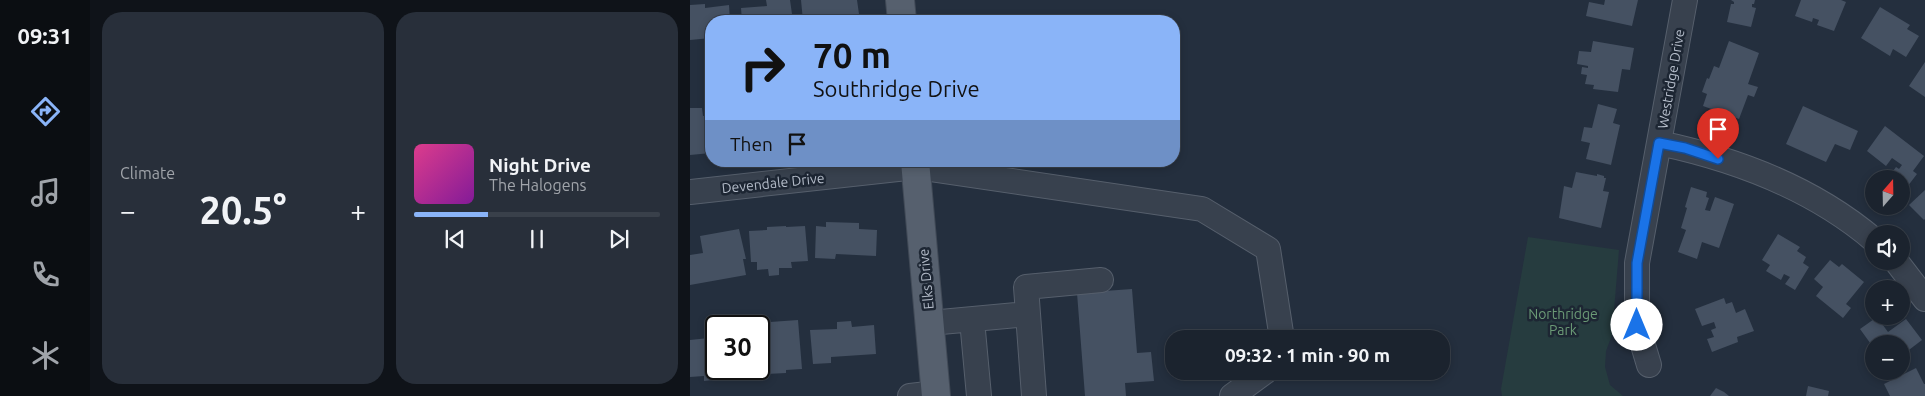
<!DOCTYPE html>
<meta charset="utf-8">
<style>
:root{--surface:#1b232e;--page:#282f3a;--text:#f1f3f6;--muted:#a0a4aa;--line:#39404a;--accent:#8ab4f8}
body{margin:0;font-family:Ubuntu,sans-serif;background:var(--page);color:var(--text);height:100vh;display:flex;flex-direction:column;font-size:19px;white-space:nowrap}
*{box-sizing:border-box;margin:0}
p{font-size:16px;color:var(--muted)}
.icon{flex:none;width:28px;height:28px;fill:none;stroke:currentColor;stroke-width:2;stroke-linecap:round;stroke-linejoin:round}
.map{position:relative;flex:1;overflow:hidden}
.details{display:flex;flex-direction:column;gap:12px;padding:12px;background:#0f1319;width:600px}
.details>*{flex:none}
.hud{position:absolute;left:15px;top:15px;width:475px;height:152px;border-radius:20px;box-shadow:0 2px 8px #0003,0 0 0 1px var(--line);background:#8ab4f8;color:#111;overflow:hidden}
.needle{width:32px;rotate:20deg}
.buttons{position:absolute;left:1175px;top:170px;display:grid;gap:10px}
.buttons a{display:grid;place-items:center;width:45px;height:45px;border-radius:50%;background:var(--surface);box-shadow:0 2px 8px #0003,0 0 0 1px var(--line);font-size:25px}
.speed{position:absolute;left:15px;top:315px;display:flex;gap:10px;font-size:25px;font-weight:700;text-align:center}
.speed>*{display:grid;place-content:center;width:65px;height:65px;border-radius:50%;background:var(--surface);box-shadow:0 2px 8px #0003,0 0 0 1px var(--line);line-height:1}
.speed .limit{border:2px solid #111;border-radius:8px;background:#fff;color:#111}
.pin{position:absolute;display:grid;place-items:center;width:42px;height:42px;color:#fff;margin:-51px -21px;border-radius:50% 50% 50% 0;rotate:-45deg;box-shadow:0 0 5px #0007}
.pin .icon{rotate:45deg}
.me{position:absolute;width:55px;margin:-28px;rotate:0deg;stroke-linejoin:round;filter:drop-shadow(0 0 4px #0008)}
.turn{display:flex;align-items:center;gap:18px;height:105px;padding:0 25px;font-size:22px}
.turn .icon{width:65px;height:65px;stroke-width:2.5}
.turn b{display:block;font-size:35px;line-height:42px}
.then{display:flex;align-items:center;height:48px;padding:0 25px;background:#0003;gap:10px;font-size:19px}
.big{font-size:38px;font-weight:700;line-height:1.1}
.details .card{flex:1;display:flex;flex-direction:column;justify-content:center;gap:8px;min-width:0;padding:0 18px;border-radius:20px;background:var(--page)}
.song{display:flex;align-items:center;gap:15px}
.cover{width:60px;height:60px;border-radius:8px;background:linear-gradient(135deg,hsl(330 70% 55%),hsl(290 70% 35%))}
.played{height:5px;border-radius:2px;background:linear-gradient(90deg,var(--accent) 30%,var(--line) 30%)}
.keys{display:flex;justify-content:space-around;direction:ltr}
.heat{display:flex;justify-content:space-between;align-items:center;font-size:28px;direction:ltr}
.details .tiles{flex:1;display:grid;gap:12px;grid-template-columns:repeat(2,1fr)}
.trip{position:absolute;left:475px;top:330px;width:285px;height:50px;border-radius:20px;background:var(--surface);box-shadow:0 2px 8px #0003,0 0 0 1px var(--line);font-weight:700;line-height:50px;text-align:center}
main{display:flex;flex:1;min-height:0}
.tab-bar{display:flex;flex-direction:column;width:90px;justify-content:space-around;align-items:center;background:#0b0e12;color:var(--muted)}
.tab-bar .icon{width:35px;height:35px}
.tab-bar .selected{color:var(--accent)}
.tab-bar b{font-size:22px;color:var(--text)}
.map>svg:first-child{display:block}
</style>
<main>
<nav class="tab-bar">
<b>09:31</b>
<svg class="icon selected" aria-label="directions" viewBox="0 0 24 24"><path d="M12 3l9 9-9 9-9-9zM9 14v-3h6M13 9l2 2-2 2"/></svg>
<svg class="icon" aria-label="music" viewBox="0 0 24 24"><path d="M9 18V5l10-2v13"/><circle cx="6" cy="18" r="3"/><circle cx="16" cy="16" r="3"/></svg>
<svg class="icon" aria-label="phone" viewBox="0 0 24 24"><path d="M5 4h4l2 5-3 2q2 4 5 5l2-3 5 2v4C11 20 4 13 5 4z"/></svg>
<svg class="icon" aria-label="climate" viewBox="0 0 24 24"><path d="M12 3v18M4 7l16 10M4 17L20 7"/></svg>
</nav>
<section class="details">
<div class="tiles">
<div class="card"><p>Climate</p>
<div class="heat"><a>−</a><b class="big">20.5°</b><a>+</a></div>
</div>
<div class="card">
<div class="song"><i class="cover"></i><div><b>Night Drive</b><p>The Halogens</p></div></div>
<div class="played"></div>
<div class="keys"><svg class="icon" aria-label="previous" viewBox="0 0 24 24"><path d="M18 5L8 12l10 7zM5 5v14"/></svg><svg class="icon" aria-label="pause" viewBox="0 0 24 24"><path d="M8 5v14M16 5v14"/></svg><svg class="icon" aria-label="next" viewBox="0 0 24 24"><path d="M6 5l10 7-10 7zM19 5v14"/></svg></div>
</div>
</div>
</section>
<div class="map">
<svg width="1235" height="396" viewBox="0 0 1235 396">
<rect width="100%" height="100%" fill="#242f3e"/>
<path fill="#263c3f" d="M838,237L929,250L922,335L916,351L915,367L920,385L933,396H812L811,389Z"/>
<path fill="#455162" d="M76,0H100L103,21H52L51,8L77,6Z
M111,0H167L170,21H113Z
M915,0H948L942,26L896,16L899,2L914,5Z
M1041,0H1065L1064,4H1062V7L1066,8L1061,27L1037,22L1041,4H1044V2Z
M1111,0H1151L1156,2L1144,31L1127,25L1129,20L1123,18L1122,22L1105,16Z
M15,4V8L39,5L40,21H21V38L0,40V5Z
M1190,7L1220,25L1217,29L1229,36L1216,57L1203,49L1200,56L1171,38Z
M903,41L944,48L940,70L932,69L928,92L903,89L904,85L895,84L897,75L891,74L892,67L898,68V66L887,64L889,51L901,52Z
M1039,41L1069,53L1058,84L1068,87L1064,97L1058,95L1049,119L1013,106L1017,94L1012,92L1017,78L1019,79L1024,66L1029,68Z
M1235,62V97L1219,86Z
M908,104L927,109L923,123L930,125L921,165L896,159L900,143L891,141L894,127L902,128Z
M1113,106L1168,131L1160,150L1145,144L1136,162L1096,144Z
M0,108H12L13,116L21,115V153L0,155Z
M1195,126L1234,156L1223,171L1227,174L1211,195V179H1197L1206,167L1209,169L1212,165L1202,158L1196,166L1177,151Z
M886,172L907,176V174L914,176V178H916L913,191L919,192L911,228L869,218L874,186L882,188Z
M1001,187L1017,192L1016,197L1019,198L1015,210L1020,211L1025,197L1044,204L1029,248L1012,242L1007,259L988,252L996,230L991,228L997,208L995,207Z
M1235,190V219L1234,220L1219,205Z
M136,222L169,223V229L187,230L186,256L146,254L145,259L125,258L126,226L136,227Z
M96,226V227L115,226L118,261L101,262L102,268H89V275L79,276L78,269L67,270V262H61L59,231L77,230V227Z
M49,229L56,259H53L56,275L0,285V255L13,253L10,236Z
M1088,234L1110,247L1107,251L1116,257L1113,263L1119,267L1105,290L1095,284L1100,277L1094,274L1091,280L1076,271L1080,265L1072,260Z
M1140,260L1149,267L1152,264L1174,282L1156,304L1161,308L1153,318L1126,296L1133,287L1124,279Z
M442,289L447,353L461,352L464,381L435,383L436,396H395L387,293Z
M1034,298L1036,304L1042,302L1046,313L1055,309L1064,331L1047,337L1048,342L1022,352L1017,339L1024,337L1021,330L1026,328L1024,322L1012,326L1005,309Z
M1187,317L1198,332L1216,319L1232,340L1211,356V344H1184V365L1175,353L1183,347L1170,329Z
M108,320L112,369L96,370V373L59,375L58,369H69V334L81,333L80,322Z
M161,321L162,327L184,325L186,354L141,357V363L123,364L120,330L147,329V322Z
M26,328V369H40L41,378L14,381V376L0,377V340L19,338L18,329Z
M1226,368L1234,384H1235V396H1200L1194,384Z
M1118,386L1139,391L1138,396H1116Z
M1026,388L1034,392L1039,396H1020Z"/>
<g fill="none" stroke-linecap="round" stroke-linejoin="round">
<g stroke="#565f6c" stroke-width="26">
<path id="minor" d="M969,143C1045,159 1124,189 1184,240
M0,192L226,167L512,209L578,249L592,339
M1206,261L1235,299
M338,314L336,287L411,280
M282,320L289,396
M240,323L338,314L344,396
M959,365L947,325V263L995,0
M220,396L246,393
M542,396L576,371"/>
</g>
<g stroke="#414a57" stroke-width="30">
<path id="major" d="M210,0L212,21
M225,161L246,396"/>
</g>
<use href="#minor" stroke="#38414e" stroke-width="24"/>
<use href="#major" stroke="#56606e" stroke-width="28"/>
</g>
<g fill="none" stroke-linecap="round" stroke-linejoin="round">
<g stroke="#114b97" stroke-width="12">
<path id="route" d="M947,325V263L969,143L995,148L1028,159"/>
</g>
<use href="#route" stroke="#1a73e8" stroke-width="9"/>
</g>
<g text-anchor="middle" stroke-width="5" stroke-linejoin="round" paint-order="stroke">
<g font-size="14" fill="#b4bcc9" stroke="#1d2633">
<text transform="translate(981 79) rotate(-80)" y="5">Westridge Drive</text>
<text transform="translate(83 183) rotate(-6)" y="5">Devendale Drive</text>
<text transform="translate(236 279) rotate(-95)" y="5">Elks Drive</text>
</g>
<g font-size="14" fill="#6b9a76" stroke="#1d2633">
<text x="873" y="319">Northridge<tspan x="873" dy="16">Park</tspan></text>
</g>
</g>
</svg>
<div class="buttons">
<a><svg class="needle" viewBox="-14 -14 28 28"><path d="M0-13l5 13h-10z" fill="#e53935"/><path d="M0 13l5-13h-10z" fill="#a0a4aa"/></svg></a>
<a><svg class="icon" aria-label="sound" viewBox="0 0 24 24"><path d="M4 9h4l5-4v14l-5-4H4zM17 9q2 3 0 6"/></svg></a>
<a>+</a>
<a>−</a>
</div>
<div class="speed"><div class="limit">30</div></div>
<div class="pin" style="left:1028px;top:159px;background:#d93025"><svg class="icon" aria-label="arrive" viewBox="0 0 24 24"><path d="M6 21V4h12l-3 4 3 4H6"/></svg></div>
<svg class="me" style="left:947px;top:325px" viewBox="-20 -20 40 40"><circle r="19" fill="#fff"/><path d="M0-13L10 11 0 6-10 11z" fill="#1a73e8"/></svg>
<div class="trip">09:32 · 1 min · 90 m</div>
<div class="hud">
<div class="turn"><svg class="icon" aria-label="right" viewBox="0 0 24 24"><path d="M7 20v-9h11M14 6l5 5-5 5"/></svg><div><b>70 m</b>Southridge Drive</div></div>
<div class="then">Then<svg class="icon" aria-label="arrive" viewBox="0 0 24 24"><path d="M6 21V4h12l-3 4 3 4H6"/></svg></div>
</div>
</div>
</main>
